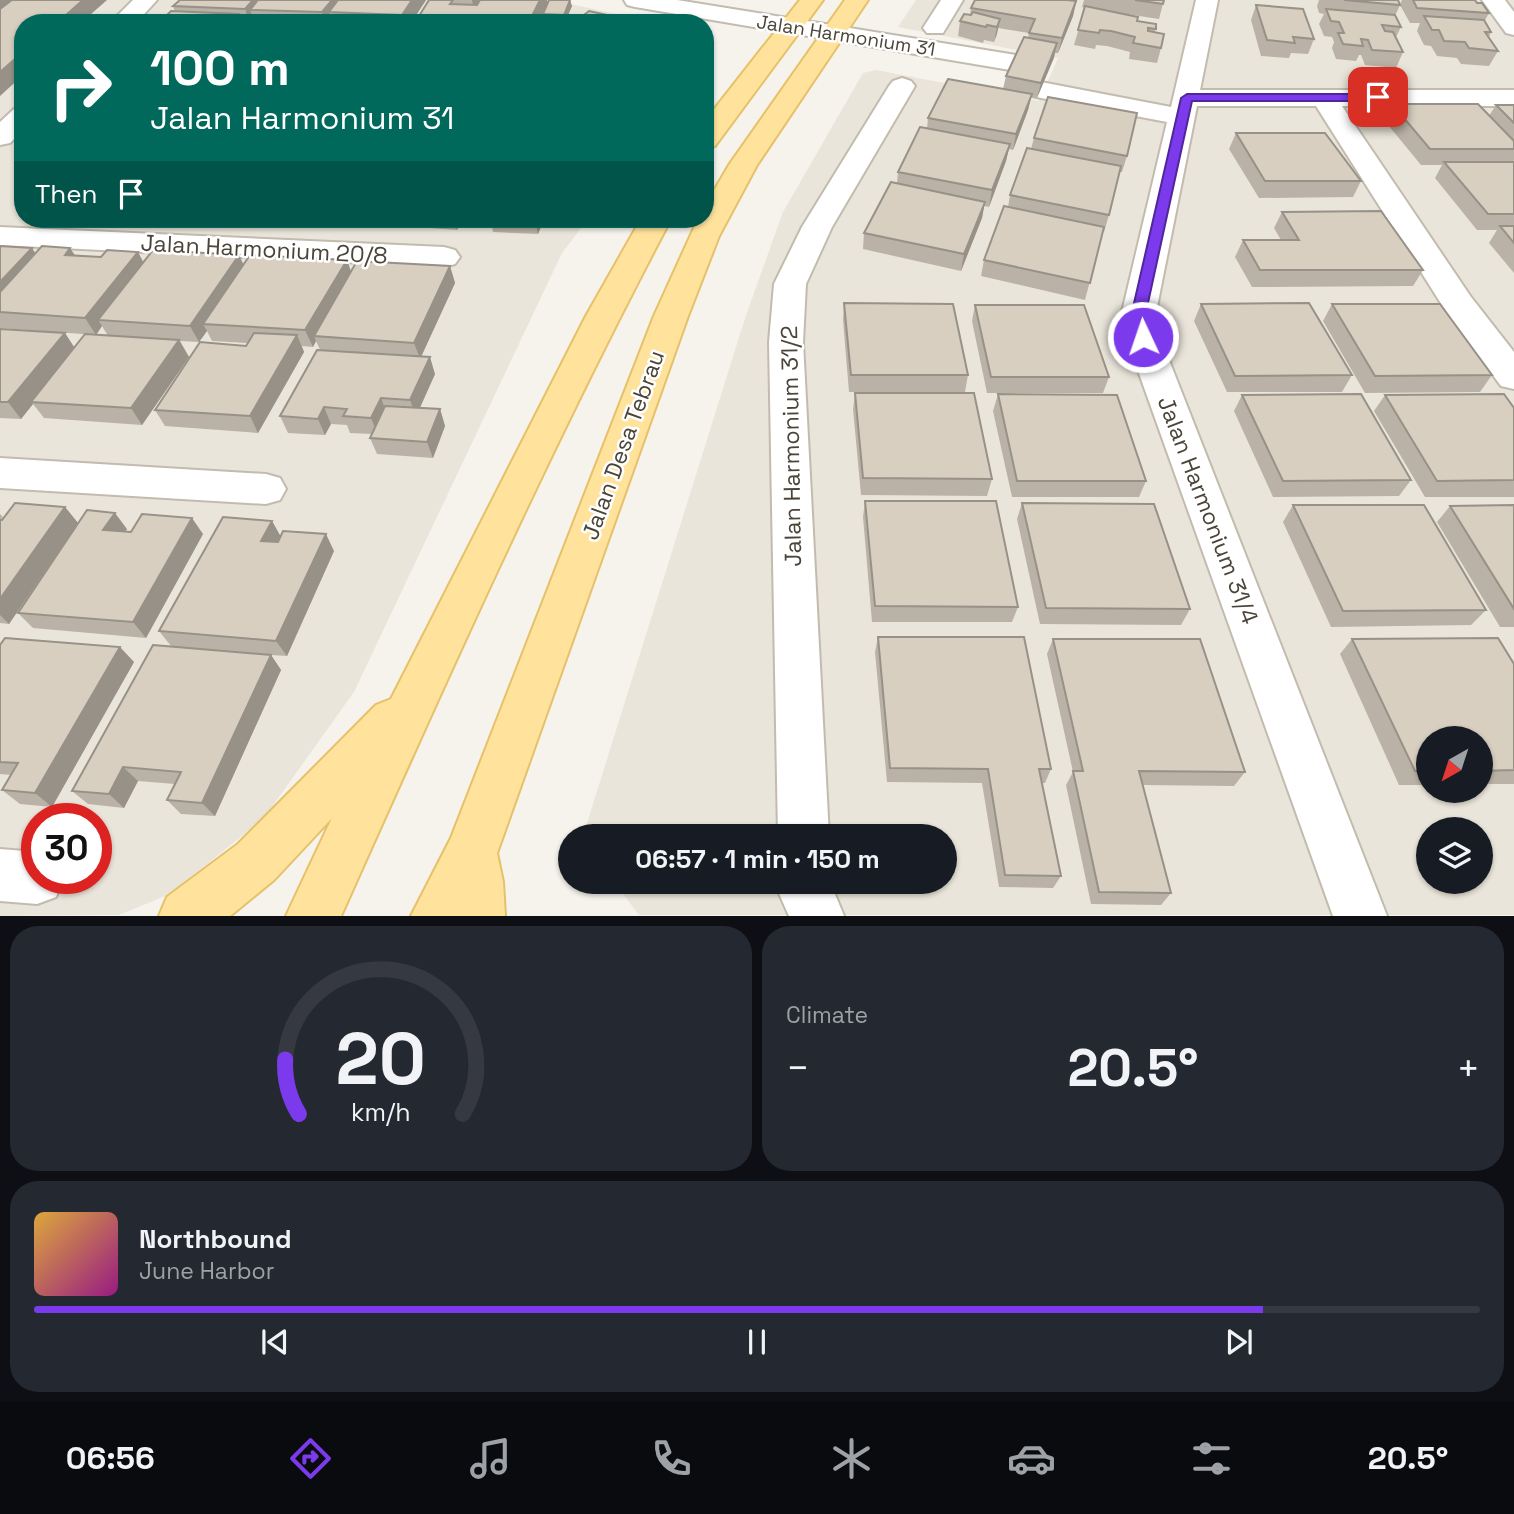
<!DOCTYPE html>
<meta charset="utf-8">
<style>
:root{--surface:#171b24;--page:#242831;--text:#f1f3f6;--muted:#9ea1a6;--line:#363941;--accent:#7c3aed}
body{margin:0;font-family:"Space Grotesk",sans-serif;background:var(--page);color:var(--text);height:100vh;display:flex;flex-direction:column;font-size:26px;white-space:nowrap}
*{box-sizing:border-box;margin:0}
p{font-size:23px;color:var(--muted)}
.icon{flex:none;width:38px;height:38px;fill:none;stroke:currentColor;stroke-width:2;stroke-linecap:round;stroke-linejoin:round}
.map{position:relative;height:916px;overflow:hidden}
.panel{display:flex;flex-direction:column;gap:10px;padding:10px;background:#0d0f14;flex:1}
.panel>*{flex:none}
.top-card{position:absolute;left:14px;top:14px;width:700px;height:214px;border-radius:28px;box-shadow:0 2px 5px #0004;background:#00695c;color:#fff;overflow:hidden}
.needle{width:46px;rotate:219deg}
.buttons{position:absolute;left:1416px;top:726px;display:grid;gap:14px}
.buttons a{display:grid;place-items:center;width:77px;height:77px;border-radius:50%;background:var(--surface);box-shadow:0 2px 5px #0004;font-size:35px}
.speed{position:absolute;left:21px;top:803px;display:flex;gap:14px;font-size:35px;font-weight:700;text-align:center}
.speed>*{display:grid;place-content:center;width:91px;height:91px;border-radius:50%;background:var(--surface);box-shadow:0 2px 5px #0004;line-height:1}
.speed .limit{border:10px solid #d22;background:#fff;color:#111}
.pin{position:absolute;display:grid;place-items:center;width:60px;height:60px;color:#fff;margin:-30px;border-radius:14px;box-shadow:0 4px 10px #0006}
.me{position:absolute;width:77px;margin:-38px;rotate:357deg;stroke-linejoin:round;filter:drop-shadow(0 0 5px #0008)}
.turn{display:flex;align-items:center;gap:24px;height:147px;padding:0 21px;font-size:32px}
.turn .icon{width:91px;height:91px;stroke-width:2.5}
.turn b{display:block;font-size:49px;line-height:60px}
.then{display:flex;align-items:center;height:66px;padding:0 21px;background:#0003;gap:14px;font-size:26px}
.big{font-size:52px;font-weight:600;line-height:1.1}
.panel .widget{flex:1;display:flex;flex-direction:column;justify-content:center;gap:10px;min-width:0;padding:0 24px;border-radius:28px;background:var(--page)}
.panel .dial{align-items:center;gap:0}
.dial svg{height:182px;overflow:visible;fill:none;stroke:var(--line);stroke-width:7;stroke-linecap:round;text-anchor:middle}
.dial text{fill:var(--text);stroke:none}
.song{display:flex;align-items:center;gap:21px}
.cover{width:84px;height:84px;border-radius:10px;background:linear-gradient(135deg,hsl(40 70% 55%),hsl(310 70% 35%))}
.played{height:7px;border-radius:4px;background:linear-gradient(90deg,var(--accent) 85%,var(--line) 85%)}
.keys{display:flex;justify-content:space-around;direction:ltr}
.heat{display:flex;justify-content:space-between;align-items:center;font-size:38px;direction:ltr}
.panel .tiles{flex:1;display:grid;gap:10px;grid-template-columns:1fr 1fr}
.widget:last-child{grid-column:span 2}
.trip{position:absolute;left:558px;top:824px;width:399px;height:70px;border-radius:35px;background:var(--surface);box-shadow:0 2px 5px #0004;font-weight:600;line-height:70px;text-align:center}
.menu{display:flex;height:112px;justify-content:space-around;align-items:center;background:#090b0e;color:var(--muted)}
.menu .icon{width:49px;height:49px}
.menu .selected{color:var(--accent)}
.menu b{font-size:32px;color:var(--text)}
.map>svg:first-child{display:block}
</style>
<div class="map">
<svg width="1514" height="916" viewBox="0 0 1514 916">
<rect width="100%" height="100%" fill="#f6f3ec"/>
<path fill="#eae5da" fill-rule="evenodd" d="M0,0H552L658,23H23V219H588L562,253L354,692L264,818L170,894L119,915L0,916ZM37,819H96V878H37Z
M916,0H1514V915H639L614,882H945V836H583L745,318L783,212L863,73L876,70L1039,101L1058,58L898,27ZM1428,738H1480V791H1428ZM1428,830H1480V882H1428Z"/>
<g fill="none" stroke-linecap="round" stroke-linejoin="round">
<g stroke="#c2bbae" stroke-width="4">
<path id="minor" d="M133,0H157L136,23H110Z
M624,0H677L1016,55L1025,58L1029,63L1025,68L1016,71L635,7L627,5Z
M941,0H963L943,33H927L923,28Z
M1196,0H1218L1200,90H1514V106H1342L1471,297L1514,352V389L1501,386L1447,313L1316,106H1197L1156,312L1160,337L1387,916H1333L1126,337L1122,312L1167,122L1041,98L1032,96L1028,90L1032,84L1041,82L1171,107Z
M1482,0H1505L1514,12V35L1506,33Z
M902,78L911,81L915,86L832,227L806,284L803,342L829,836H778L769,342L774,284L802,227L889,86L893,81Z
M23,107V130L10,143L0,145V122L14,109Z
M0,227L444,247L455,250L460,257L455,264L444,267L0,245Z
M0,458L266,474L280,478L286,489L280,500L266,504L0,488Z
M0,849L37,852V878H63L56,897L37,904L0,901Z
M778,882H830L844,916H789L777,889Z"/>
</g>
<g stroke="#e6c16a" stroke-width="4">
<path id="major" d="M800,0H823L715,146L705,148V121Z
M845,0H868L757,165L719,236L688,316L497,853L503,882L505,916H411L451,838L654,316L698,219H705V206L729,165Z
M641,219H671C551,446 446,681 341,916H286L332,818L274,880L230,916H159L167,897L238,844L376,705L391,699L586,316Z"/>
</g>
<use href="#minor" fill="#fff" fill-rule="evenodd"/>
<use href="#major" fill="#ffe39c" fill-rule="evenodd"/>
</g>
<path fill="#bab2a6" d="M180,0H426L412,21H420L419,16L429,0H480L547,4L572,6L565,22L544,21L543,14L539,23H159L175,12L173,6Z
M975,0H1077L1073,16L1058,53H1055L1037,98L1031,97L1028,110L1013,150L1009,149L1006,161L989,207L984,206L982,218L961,271L863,249L864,233L897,183L898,172L927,129L928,118L1003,89L1006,76L1028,38L1029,33L998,28L994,42L984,40L983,43L958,36L960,21L970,15L971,8Z
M1084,0H1164L1159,19L1113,12L1137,21L1156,24L1155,32L1161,48L1157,63L1129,59L1130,52L1107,46L1096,45L1095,49L1074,45L1085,8L1082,7Z
M1319,0H1398L1400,4L1402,0H1475L1489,13L1484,22L1491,32L1489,37L1498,51L1489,66L1461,64L1457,58L1437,56L1431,46L1424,45L1417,31L1420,23H1410L1400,5L1395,16L1401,27L1396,37L1403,52L1396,68L1365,65L1361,55H1359L1356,61L1336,59L1332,48L1334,42L1332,37L1324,36L1319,24L1324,14L1319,13L1317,6Z
M1256,5L1314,39L1308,54L1291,53L1289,58L1261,56L1251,20Z
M1392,104L1489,116L1496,105H1514V160L1513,162H1514V273L1489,243L1497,230H1477L1435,178L1442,165H1421L1384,120Z
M1236,133L1361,181L1353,197L1259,198L1229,149Z
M1034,138L1127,156L1122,172H1120L1109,215L1104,232L1103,231L1085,300L981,276L984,260L1008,207L1010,195L1031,149Z
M1282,212L1423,270L1413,286L1252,287L1235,257L1243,240H1281L1274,228Z
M295,219H322L320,222L296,221Z
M328,219H364L361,224L330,222Z
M394,219H424L420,227L396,226Z
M428,219H544L538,234L493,232L491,221L463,219L457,230L430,228Z
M0,246L32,248L35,254L70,248L75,255L144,262L239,255L243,265L351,271L450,266L455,283L421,357L435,374L420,408L440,409L445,426L433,458L377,454L370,438L372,434L350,433L347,425L331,424L325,435L288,433L280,416L320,350L316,341L313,347L302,346L304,352L258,433L165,426L155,410L246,346L247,343L212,341L207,331L199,342L180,341L189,357L142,425L44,418L33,404L21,419L0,418V329L65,333L74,348L108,336L102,326L96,335L0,328Z
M844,303L968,375L965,392H849L843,320Z
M1201,304L1352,375L1342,392H1227L1194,321Z
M1332,304L1492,375L1480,392L1365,393L1323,321Z
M975,305L1109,377L1103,393H987L972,321Z
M855,393L992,479L987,496L861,495L853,409Z
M998,394L1146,481L1139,497H1012L993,411Z
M1242,395L1411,480L1399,496L1273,497L1234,411Z
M1385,395L1514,408V497H1425L1374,411Z
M865,501L1018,607L1012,622H872L863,517Z
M1022,503L1190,609L1181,625L1040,624L1017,519Z
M1293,505L1486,610L1471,625L1331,627L1283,522Z
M1514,505V627H1500L1437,522L1450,506Z
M65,507L78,523L9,624L0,623V514L3,517L0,520Z
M272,521L280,536L334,551L287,656L271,655L281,670L215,816L181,814L167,800L175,784L138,781L124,808L88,804L72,791L171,646L159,631Z
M127,529L125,532L203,534L146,638L33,628L18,613Z
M878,637L1051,769L1045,783H1042L1061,876L1053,888L999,887L982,783L887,782L875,652Z
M1053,639L1245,772L1234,786L1143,785L1171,893L1161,905L1091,904L1066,785L1073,772L1047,654Z
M1352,639L1514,664V784H1480V738H1428V785H1399L1340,654Z
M0,645L134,662L52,807L20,804L2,790L11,775L0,774Z"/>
<path fill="#979187" d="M0,0H18L0,15Z
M83,0H107L81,23H57Z
M253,0H272L250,10L254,20L250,23L245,9Z
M332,0H348L329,12L332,21L325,23L322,12Z
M412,0H426L411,23H404L402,15Z
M472,0H480L474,12Z
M540,0H547L548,4L539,23H530V20Z
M570,0L572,6L565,22L564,15Z
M1076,1L1073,16L1058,53L1062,38Z
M238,14L242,23H230Z
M1000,19L997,34L994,42L997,27Z
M1057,43L1054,58L1037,98L1041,83Z
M23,52V75L0,96V72Z
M1032,94L1028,110L1013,150L1016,134Z
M1010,144L1006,161L989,207L992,190Z
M985,202L982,218L961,271L964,254Z
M417,219H424L420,227Z
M454,219H462L457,230Z
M535,219H544L538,234Z
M32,248L43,265L0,312V282Z
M70,248L80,264L65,255Z
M138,252L147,269L98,320L102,326L96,335L85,318Z
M239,255L247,272L203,324L207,331L199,342L190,326Z
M347,260L353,277L314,336L316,341L313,347L305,330Z
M450,266L455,283L420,359L414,343Z
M65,333L76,350L31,402L33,404L21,419L8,402Z
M297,335L304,352L258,433L250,416Z
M179,340L189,357L142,425L131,408Z
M430,357L435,374L416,416L410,400Z
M381,398L387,414L378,435L371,418Z
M324,407L331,424L325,435L318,419Z
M440,409L445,426L433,458L427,442Z
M65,507L78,523L9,624L0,615V599Z
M115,513L127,529L116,546L103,530Z
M192,518L203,534L146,638L133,622Z
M272,521L281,537L271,557L261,541Z
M326,534L334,551L287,656L276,641Z
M120,647L134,662L52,807L35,793Z
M271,655L281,670L215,816L202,803Z
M123,767L138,781L124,808L109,794Z"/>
<path fill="#d8cfc1" stroke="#979187" stroke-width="2" d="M12,0H83L57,23H23V52L0,72V9Z
M180,0H253L245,9L173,6Z
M258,0H332L322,12L250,10Z
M338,0H412L402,15L329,12Z
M429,0H453L450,4L477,5L480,0H540L530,20L419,16Z
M549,0H570L564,15L543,14Z
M975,0H1067L1076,1L1062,38L1029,33L1035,19L971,8Z
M1135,0H1164L1163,4Z
M1344,0H1398L1400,5Z
M1413,0H1475L1477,3H1482L1489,13L1417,8Z
M1256,5L1303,9L1314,39L1293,37L1295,43L1267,40Z
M1085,6L1138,17L1137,21L1156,24V29L1148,28V31L1164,34L1161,48L1133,43L1135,37L1111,31L1100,30L1099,33L1078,30Z
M1326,9L1395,15L1401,27L1382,25L1385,31L1393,32L1403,52L1372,50L1368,40L1361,39L1363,46L1343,44L1338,33H1344L1339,22L1331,21Z
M171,11L238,14L230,23H159Z
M589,11L630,20L627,23H584L576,21Z
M973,12L1000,19L997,27L987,25L986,27L960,21L964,14L971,15Z
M250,15L318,18L314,23H242Z
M1424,16L1484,20L1491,32H1485L1498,51L1469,48L1465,42L1444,41L1439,30H1432Z
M328,18L396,21L395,23H324Z
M404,20L461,23H403Z
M1024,37L1057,43L1041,83L1006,76Z
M948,79L1032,94L1016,134L928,118Z
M1048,97L1137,113L1127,156L1034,138Z
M1392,104H1478L1514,141V149H1430Z
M1496,105H1514V123Z
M920,127L1010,144L992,190L898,172Z
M1236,133H1325L1361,181H1265Z
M1027,148L1121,166L1109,215L1010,195Z
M1444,162H1514V214H1488Z
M891,182L985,202L964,254L864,233Z
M1004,206L1104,227L1090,283L984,260Z
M1381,211L1423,270H1260L1243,240H1299L1282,212Z
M1500,226H1514V243Z
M0,246L32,248L0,282Z
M42,246L70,248L65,255L101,257L107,250L138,252L85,318L0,312V292Z
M153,250L239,255L190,326L98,320Z
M250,255L347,260L305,330L203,324Z
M357,261L450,266L414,343L314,336Z
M844,303L953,304L968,375H851Z
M1309,303L1352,375L1235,376L1201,304Z
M1332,304H1440L1492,375L1375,376Z
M975,305H1084L1109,377H991Z
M0,329L65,333L8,402H0Z
M254,333L297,335L250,416L155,410L200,342L246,346Z
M85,334L179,340L131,408L31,402Z
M317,350L430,357L410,400L381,398L371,418L343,416L347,409L324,407L318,419L280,416Z
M855,393H974L992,479L863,478Z
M998,394L1117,395L1146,481H1017Z
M1361,394L1411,480L1283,481L1242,395Z
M1504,394L1514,408V480L1437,481L1385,395Z
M385,406L440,409L427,442L370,438Z
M865,501H996L1018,607L875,606Z
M15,503L65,507L0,599V520H2Z
M1022,503L1154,504L1190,609L1046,608Z
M1293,505H1424L1486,610L1343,611Z
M1514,505V609L1450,506Z
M87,510L115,513L103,530L131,532L142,514L192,518L133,622L18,613Z
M223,517L272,521L261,541L278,542L283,531L326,534L276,641L159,631Z
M878,637H1024L1051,769H1039L1061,876L1005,875L988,769L890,768Z
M5,638L120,647L35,793L2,790L18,763L0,762V645Z
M1498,638L1514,664V770L1480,771V738H1428V771H1415L1352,639Z
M1053,639H1200L1245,772L1139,771L1171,893L1099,892L1073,771H1083Z
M153,645L271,655L202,803L167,800L181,772L123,767L109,794L72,791Z"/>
<path fill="#7c3aed" stroke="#51269a" stroke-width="2" d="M1187,94H1378L1383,97L1378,101H1192L1146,312L1150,337L1143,342L1136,337L1132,312L1181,98Z"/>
<g text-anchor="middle" stroke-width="5" stroke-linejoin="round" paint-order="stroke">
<g font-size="19" fill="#4b4439" stroke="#fff">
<text transform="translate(846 35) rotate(9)" y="7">Jalan Harmonium 31</text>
</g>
<g font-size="23" fill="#4b4439" stroke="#fff">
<text transform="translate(264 249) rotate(3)" y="8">Jalan Harmonium 20/8</text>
<text transform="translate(623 445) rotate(-70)" y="8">Jalan Desa Tebrau</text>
<text transform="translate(791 446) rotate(-91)" y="8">Jalan Harmonium 31/2</text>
<text transform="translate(1208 510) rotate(69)" y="8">Jalan Harmonium 31/4</text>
</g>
</g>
</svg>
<div class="buttons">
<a><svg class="needle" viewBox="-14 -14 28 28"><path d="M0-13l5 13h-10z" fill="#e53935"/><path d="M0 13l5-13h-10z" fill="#9ea1a6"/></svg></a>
<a><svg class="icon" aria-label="layers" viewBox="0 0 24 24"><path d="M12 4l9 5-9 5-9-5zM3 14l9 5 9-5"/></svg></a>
</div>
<div class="speed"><div class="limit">30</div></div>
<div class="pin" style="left:1378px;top:97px;background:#d93025"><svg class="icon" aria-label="arrive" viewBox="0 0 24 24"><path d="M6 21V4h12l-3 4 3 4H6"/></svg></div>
<svg class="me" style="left:1143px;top:337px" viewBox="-20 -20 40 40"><circle r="17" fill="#7c3aed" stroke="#fff" stroke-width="3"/><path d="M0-11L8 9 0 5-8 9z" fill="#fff"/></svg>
<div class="trip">06:57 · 1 min · 150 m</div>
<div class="top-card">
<div class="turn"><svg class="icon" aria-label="right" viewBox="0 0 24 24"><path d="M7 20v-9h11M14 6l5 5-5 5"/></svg><div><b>100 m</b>Jalan Harmonium 31</div></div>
<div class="then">Then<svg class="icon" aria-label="arrive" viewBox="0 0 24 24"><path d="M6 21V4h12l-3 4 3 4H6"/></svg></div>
</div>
</div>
<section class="panel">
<div class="tiles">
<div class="widget dial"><svg viewBox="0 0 100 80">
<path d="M14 69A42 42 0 1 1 86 69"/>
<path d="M14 69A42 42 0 0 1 8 45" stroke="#7c3aed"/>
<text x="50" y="56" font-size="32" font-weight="700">20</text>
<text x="50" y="72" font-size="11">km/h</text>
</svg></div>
<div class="widget"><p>Climate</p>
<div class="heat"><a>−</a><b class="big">20.5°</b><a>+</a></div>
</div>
<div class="widget">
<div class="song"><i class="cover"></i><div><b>Northbound</b><p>June Harbor</p></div></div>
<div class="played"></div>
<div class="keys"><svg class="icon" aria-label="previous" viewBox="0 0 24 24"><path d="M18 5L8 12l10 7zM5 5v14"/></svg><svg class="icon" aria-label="pause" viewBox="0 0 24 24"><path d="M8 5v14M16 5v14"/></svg><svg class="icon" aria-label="next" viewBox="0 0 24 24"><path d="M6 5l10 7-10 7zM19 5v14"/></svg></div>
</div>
</div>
</section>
<nav class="menu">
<b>06:56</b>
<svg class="icon selected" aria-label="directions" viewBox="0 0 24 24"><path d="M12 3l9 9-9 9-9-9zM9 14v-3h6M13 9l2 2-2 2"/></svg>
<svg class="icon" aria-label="music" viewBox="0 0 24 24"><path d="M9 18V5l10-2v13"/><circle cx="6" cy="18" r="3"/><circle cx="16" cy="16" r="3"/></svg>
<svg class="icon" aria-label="phone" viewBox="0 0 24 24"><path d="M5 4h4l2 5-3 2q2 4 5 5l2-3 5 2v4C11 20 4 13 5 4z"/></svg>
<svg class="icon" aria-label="climate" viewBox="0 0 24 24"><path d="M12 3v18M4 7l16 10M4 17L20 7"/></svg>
<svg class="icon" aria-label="car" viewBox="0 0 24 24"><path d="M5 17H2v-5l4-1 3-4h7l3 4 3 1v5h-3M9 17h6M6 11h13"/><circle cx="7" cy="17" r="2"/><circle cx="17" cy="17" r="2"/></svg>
<svg class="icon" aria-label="filters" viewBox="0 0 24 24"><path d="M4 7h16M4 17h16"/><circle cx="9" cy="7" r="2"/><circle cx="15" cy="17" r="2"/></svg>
<b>20.5°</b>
</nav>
